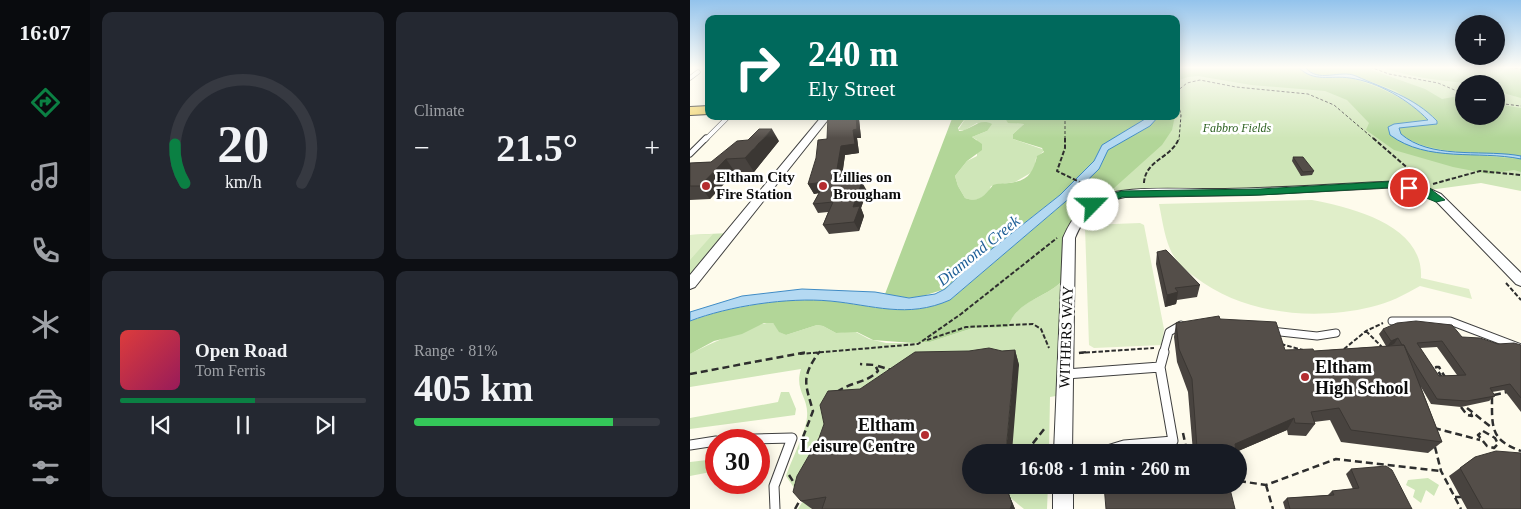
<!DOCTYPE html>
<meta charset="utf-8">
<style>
:root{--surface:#171b24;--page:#242831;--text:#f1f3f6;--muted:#9ea1a6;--line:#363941;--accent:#0b8043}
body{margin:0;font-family:Georgia,serif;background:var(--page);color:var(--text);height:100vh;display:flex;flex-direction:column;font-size:19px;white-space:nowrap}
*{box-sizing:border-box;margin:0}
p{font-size:16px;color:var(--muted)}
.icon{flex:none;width:28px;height:28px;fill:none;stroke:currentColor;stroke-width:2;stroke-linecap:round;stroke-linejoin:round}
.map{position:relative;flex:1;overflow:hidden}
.panel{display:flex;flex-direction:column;gap:12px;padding:12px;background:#0d0f14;width:600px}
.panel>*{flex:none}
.banner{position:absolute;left:15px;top:15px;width:475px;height:105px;border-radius:10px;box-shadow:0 2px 12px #0003;background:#00695c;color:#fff;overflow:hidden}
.buttons{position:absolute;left:765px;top:15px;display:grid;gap:10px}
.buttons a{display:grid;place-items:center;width:50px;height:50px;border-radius:50%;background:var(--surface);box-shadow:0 2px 12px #0003;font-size:25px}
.speed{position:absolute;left:15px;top:429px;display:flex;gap:10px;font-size:25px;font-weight:700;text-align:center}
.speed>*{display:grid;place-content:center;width:65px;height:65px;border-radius:50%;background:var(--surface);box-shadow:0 2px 12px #0003;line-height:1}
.speed .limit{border:8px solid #d22;background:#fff;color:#111}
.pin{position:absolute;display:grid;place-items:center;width:42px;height:42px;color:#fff;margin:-21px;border:2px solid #fff;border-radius:50%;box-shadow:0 1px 5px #0007}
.me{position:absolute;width:55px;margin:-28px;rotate:67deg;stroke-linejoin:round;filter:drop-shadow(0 0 4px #0008)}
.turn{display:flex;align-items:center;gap:18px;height:105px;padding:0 20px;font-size:22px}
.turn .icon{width:65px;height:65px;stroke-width:2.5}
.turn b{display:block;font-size:35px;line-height:42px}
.big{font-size:38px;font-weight:600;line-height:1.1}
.panel .widget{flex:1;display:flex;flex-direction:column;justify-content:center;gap:8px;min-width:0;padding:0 18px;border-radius:10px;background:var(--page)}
.panel .dial{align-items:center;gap:0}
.dial svg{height:130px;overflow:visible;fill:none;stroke:var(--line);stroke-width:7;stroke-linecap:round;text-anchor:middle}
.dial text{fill:var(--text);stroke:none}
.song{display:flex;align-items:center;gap:15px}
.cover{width:60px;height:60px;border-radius:8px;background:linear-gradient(135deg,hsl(0 70% 55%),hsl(330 70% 35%))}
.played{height:5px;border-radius:2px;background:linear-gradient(90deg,var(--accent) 55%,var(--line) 55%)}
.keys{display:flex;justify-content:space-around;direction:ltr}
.heat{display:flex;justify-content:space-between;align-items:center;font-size:28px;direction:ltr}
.charge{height:8px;border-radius:4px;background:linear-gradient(90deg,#34c759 81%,var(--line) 0)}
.panel .tiles{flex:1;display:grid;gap:12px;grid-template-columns:repeat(2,1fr)}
.trip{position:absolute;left:272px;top:444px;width:285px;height:50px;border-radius:25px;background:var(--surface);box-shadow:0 2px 12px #0003;font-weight:600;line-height:50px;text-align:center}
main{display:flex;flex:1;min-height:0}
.menu{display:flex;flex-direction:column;width:90px;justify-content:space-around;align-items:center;background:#090b0e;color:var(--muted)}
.menu .icon{width:35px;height:35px}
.menu .on{color:var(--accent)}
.menu b{font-size:22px;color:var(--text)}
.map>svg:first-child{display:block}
</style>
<main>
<nav class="menu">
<b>16:07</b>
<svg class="icon on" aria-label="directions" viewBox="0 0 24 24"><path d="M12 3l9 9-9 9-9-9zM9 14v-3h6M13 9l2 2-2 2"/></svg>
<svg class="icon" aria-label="music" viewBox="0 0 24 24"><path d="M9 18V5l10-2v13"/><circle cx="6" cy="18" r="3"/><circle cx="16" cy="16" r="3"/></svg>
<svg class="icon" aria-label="phone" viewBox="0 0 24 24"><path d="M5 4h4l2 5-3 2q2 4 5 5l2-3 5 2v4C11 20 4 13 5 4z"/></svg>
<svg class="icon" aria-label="climate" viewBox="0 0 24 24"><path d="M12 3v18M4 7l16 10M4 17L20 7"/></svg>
<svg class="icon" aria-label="car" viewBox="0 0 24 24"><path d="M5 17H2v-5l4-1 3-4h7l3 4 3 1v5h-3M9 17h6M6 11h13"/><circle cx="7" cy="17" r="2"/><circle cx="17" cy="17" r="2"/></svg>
<svg class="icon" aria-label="filters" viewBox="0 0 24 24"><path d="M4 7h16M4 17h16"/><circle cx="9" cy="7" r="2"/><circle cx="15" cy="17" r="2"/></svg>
</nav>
<section class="panel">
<div class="tiles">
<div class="widget dial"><svg viewBox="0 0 100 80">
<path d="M14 69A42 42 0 1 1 86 69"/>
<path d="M14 69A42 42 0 0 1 8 45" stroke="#0b8043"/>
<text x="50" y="56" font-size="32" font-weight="700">20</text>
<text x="50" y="72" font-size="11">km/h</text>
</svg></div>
<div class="widget"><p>Climate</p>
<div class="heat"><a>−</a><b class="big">21.5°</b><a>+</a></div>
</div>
<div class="widget">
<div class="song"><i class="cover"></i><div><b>Open Road</b><p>Tom Ferris</p></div></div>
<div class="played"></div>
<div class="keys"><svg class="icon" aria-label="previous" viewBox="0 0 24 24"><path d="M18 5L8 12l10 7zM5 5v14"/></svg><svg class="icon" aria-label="pause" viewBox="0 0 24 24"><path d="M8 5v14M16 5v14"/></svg><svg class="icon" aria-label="next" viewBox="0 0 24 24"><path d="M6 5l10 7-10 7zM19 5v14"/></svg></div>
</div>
<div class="widget"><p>Range · 81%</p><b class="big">405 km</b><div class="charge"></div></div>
</div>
</section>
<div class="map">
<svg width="831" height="509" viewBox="0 0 831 509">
<rect width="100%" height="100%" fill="#fefbec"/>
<path fill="#cfe6b8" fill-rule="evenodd" d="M486,67H831V191L791,183L739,190L720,184L447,192L363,206L364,116H486ZM774,84H806V116H774Z
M277,116H318L316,120L321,123L334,124L323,134V139L355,150L346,158L344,171L325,182L301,186C297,198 287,202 275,198L268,186L265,176L277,161L287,156V140L282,137L297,131L287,123L275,130H268Z
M38,233L0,279V235Z
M373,280L370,350L366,396L360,397L359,452H322L189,378L169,389L119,504L121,509H108L113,501L96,476C101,461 116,432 117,417C119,397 104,391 111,369L0,387V354C14,347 70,320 83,323L90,332L96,335L127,325L133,326L146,333L164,331L179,339L196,343H223L240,342L283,328L318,326C327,300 355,299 373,280Z
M91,392H99L106,409L105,415L0,429V418L88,402Z
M26,459V471L0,476V462Z
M738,478L749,485L744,496L736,490L731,503L723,497L725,490L716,485L718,480Z
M319,485H358L357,509H334L317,495L289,509Z"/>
<path fill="#b2d698" d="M486,67H608C625,85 643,73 664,79C691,87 718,99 738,120L704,124L700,135L703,137L739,151L831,159V172L824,170L799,174L763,167L704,150L676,130L679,123L657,100L635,91L561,85L508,76L498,77L486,81Z
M615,67H678L679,69L735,89L752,99L774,95V116H806V104L831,108V156C794,151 740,157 711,134L709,128L747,123L745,119L706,91L666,76L628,75L619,71Z
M693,67H831V98L806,91V84C775,84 721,79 693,67Z
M263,116H277L268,128L269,131C282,130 289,117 302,124L297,131L282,137L292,144V150L277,161L265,176L268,186L275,198C290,203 295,195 303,185C308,183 313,184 319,183C338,181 343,173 347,156L354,152L352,148L323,139V134L334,124L318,123L316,120L318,116H460L412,145L404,161L370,195L279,267L255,289L233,296L219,298L195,294Z
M469,116H485L482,130L472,145L423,189L420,195L382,221L378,227L376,232L373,280C355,299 327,300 318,327L283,328L240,342L223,343L183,340L167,332L146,333L133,326L127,325L96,335L89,332L83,323H74L52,334L24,341L0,354V321C39,306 98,297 139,301C183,305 217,319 260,300L375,202L409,169L418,150L460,126Z"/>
<path fill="#e0eec9" d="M622,200C663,208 734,225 731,278L779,289L782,299L730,286C714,295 699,303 681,307C623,321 553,314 505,277C495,270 485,261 480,249C474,235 472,218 469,204Z
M450,223L454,225L474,329L472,345L404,348L399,345L395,227L398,225Z
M23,234L0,260V235Z"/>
<path fill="#b4d9f2" stroke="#3f8bc5" d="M608,67H615C628,84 650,69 666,76C695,89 724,97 747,121V124L709,128L711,134C740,159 789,150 825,155L831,156V159C788,150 738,163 700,135L698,127L704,124L738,120C719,100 688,82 660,78C640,75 624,83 608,67Z
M460,116H469L460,126L418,150L409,169L375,202L260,300C217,319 183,305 140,301C98,297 39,306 0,321V312L52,296L112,289L185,292L219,298L245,294L255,289L279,267L370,195L404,161L412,145Z"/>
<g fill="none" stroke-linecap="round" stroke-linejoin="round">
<g stroke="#3f3f3f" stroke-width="5">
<path id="service-far3" d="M0,78L8,72
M15,140L39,116"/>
</g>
<g stroke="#3f3f3f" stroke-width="7">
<path id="service-far2" d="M0,154L16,138"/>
</g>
<g stroke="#3f3f3f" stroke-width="9">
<path id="service-far1" d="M702,321H760L831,348
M581,331L627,336L646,333
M473,354L479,332L491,325"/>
</g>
<g stroke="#3f3f3f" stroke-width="11">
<path id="service" d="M470,367L474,352
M376,374L470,367L483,441L434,445L411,452
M31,440L102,438L84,486L85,509
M0,445L26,441"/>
</g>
<g stroke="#3f3f3f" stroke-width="2">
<path id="minor" d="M132,116H141L5,287L0,289V275Z
M710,181L729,184L751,194L831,273V286L826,284L743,198L723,189L710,187L559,195L435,197C410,201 394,215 385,238L382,452H364L373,238C381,219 393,202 414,195C443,185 502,190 535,189C593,188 652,184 710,181Z
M363,485H383V509H363Z"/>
</g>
<g stroke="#1d1d1d" stroke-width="2">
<path id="primary" d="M19,106V114L0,115V107Z"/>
</g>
<path stroke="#2e2e2e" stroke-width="1" stroke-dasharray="3 2" stroke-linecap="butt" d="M680,67L699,74L748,83L774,94
M815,67L831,69
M486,92L497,83L510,80L546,87L618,94L644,105L685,140
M486,95L491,115L489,140
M806,103L831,106
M375,116V140"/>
<path stroke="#2e2e2e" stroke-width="2" stroke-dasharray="4.5 2" stroke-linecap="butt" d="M375,138V148L367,171L408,191
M683,138L729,178
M454,183C455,160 482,158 489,138
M743,184L790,171L831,175
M816,283L831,300
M676,331L692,347
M237,340L276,327L343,324L351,329L359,348
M591,344L613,350
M654,349L676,331L693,323
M389,353L464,348
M110,354L228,344L271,314L367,238
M128,354L130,351"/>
<path stroke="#2e2e2e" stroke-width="2.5" stroke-dasharray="7 4" stroke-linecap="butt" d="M389,353L397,352
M188,366L201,370
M0,374L117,352
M752,378L746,367H749L755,377
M147,392C160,382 177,383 188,371L185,365L170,364
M804,395L817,392
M802,397C802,427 800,440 831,451
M771,407L777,415L782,416L779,410
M777,408L801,427
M744,428L790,440
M793,431L805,438L808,444L804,448L797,446L788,435Z
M493,433L497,452
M113,437L123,411C115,383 111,378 129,352
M745,447L751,471L771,509
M336,452L355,428
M99,475L106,486
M549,481L576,485L646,459L751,471
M576,485L583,509
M318,491H355
M765,497H771
M105,509L110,500"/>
<use href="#service-far3" stroke="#fff" stroke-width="4"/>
<use href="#service-far2" stroke="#fff" stroke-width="5"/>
<use href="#service-far1" stroke="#fff" stroke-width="7"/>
<use href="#service" stroke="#fff" stroke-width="9"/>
<use href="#minor" fill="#fff" fill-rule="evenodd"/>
<use href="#primary" fill="#f1d469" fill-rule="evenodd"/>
</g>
<path fill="#48433f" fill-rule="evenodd" d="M169,119L171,138H167L169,153L155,155L152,175L164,174L168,182L177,191L171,208L174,216L169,231L139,234L133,225L138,212L128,213L123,204L129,193L124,194L118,184L137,139Z
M89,141L64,172H45L20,199L0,200V163L21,162Z
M603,157L624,171L622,175L611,176L602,161Z
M467,252L510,285L507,297L487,300L486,304L475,307L466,264Z
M530,319L595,350L624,351L696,346L689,334L693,329L772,337L808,344L831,345V412L814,390L802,392L805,396L799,401L771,407L741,404L731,387L752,442L738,453L651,442L640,420L624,422L625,424L616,436L598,435L597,430L546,452H503L498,392L487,362L484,337L486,323ZM747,347L767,375L749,376L730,348Z
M325,350L329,365L281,485H319L318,492L325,509H122L111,501L170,389L312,351Z
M785,457L831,509H777L759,476Z
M661,469L722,509H595L593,502L597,498L638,495L642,491L663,489L656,474Z"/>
<path fill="#3b3733" d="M166,116H168L169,119L171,138H167L169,153L155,155L151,184L146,175L151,146L163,130Z
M82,129L89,141L64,172L55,158Z
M36,159L45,172L20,199L10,186Z
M164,174L168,184L159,182Z
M135,182L139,191L124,194L118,184Z
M172,182L177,191L171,208L174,216L169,231L164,222L163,207Z
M488,292L486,304L475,307L477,295Z
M708,338L704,344L697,347L701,341Z
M325,350L329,365L322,452H316Z
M604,418L597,430L546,452L545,444Z
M313,485H319L318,492L325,509H320L313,487Z"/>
<path fill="#544e49" stroke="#3b3733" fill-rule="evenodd" d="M138,116H166L167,129L163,130L165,144L151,146L146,175L164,174L159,182H172L163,207L170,206L164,222L133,225L143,202L123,204L135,182L118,184L126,158L128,140L137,139Z
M69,129H82L55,158L36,159L10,186H0V163L21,162L47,141L58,140Z
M603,157H613L624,171L613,172Z
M476,250L510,285L485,288L488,292L477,295L467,252Z
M529,316L530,319L586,322L595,350L623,349L624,351L714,345L752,442L661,430L649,408L621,412L625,424L605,423L604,418L545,444L546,452L507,448L502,379L489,349L486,323Z
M726,321L762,325L772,337L790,338L808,344L824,343L831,345V398L820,384L800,388L805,396L777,401L747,399L718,353L714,345H712L708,338L701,341L693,329L707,323ZM752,341L776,375L749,376L727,343Z
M299,348L312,351L325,350L316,452H281V485H313V487L318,492L322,504L320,509H132L136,497L111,501L103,492L107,476L129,438L134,424L130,405L138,391L170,389L225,352L279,351Z
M806,451L831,453V509H793L770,468L785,457Z
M696,466L702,470L722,509H600L597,498L644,495L642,491L669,488L661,469Z
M414,485H539L545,509H416Z"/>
<linearGradient id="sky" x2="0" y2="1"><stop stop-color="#93c3ec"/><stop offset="0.49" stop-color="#fffdf6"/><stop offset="1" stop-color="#fffdf6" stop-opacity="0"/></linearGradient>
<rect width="831" height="138" fill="url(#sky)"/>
<path fill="#0b8043" stroke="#07532c" d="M710,181L738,187L755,200L746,202L710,187L570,195L432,197L403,208L398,205L413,196L432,191L570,189Z"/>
<g fill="#b42c2f" stroke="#fff" stroke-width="2">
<circle cx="16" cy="186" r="5"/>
<circle cx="133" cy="186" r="5"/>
<circle cx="615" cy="377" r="5"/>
<circle cx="235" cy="435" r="5"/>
</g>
<g text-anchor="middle" stroke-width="5" stroke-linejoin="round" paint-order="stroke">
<g font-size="12" font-style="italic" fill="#2c6020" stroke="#fff">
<text x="547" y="132">Fabbro Fields</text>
</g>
<g font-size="15" font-weight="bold" fill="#0c0c0c" stroke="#fff" text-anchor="start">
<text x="26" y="182">Eltham City<tspan x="26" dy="17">Fire Station</tspan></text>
<text x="143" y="182">Lillies on<tspan x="143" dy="17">Brougham</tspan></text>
</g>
<g font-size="15" fill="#0c0c0c" stroke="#fff">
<text transform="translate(376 337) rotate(-88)" y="5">WITHERS WAY</text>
</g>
<g font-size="16" font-style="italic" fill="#1d5e96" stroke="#fff">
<text transform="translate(288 250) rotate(-39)" y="6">Diamond Creek</text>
</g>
<g font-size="18" font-weight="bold" fill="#0c0c0c" stroke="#fff" text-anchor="start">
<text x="625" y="373">Eltham<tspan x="625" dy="21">High School</tspan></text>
<text x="225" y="431" text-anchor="end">Eltham<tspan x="225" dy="21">Leisure Centre</tspan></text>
</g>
</g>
</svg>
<div class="buttons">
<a>+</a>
<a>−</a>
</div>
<div class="speed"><div class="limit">30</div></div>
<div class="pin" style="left:719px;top:188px;background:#d93025"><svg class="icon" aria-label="arrive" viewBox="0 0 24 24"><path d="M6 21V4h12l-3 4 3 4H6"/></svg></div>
<svg class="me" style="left:403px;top:205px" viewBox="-20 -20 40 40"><circle r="19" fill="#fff"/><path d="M0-13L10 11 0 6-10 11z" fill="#0b8043"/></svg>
<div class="trip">16:08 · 1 min · 260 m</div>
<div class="banner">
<div class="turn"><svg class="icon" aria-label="right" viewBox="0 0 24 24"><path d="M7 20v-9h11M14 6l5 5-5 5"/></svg><div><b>240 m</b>Ely Street</div></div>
</div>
</div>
</main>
